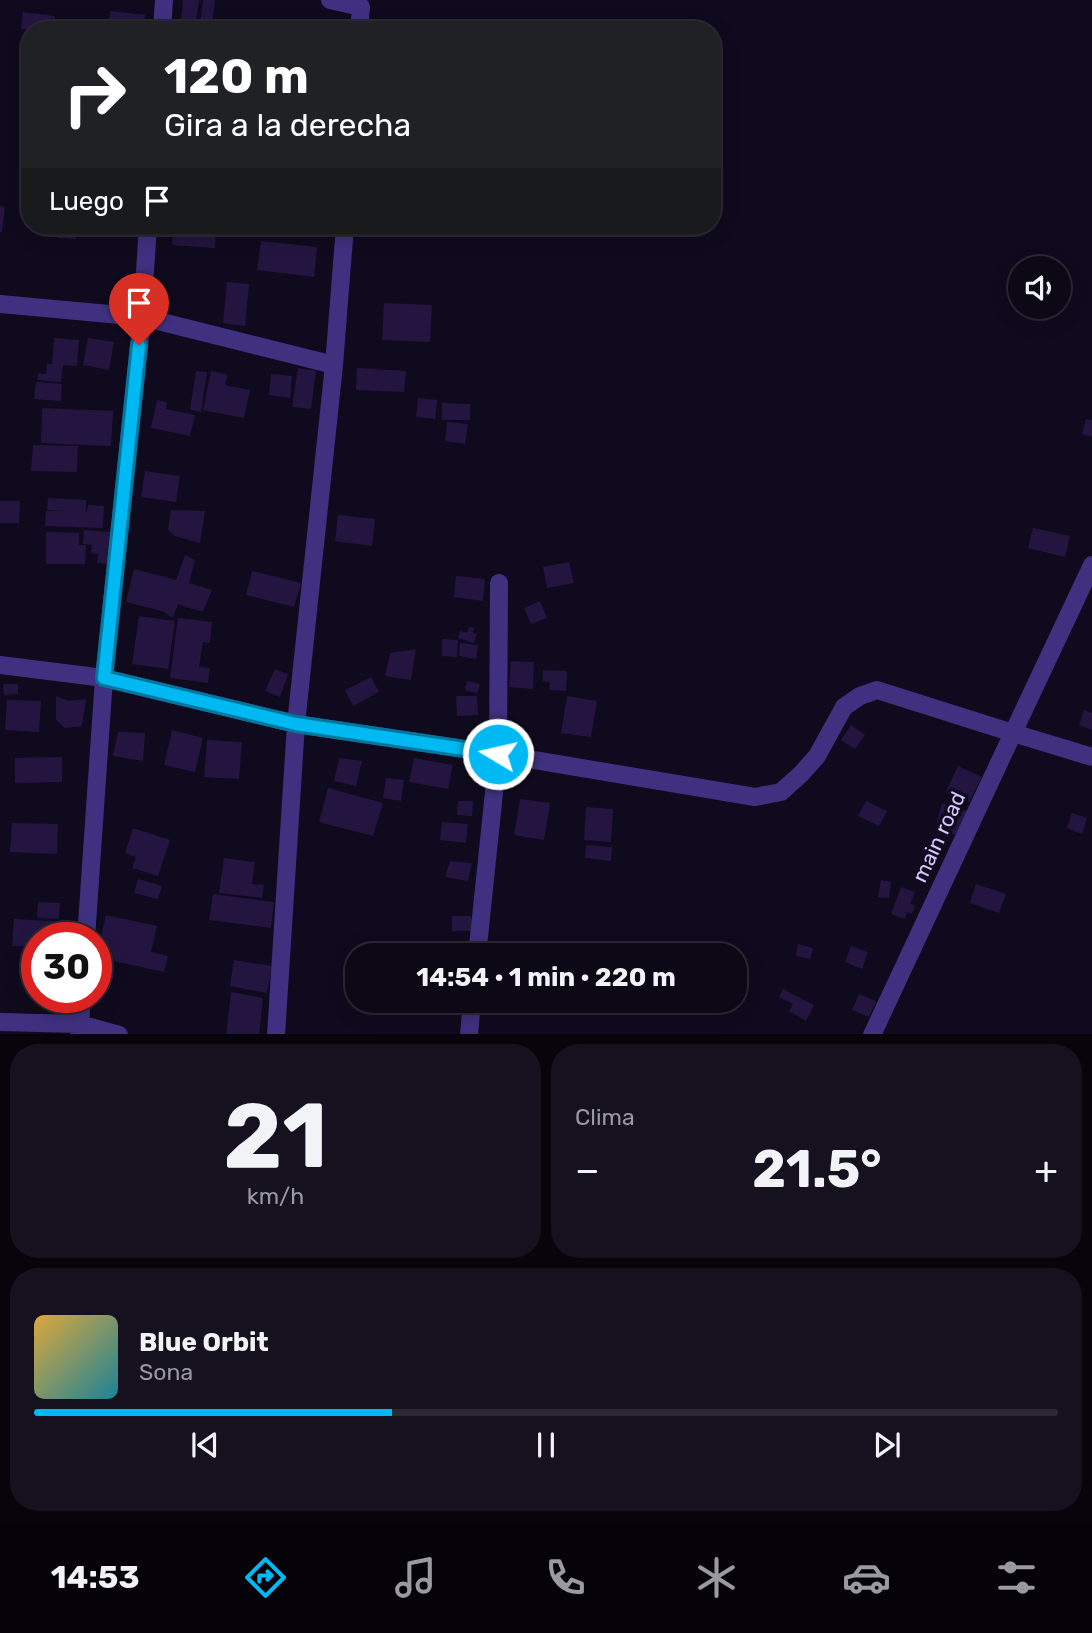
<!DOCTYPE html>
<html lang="es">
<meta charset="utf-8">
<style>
:root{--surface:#0c0816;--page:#15111f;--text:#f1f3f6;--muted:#9a9aa1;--line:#2c2935;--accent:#00b9f2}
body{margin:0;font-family:Rubik,sans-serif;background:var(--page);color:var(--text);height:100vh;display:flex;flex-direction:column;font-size:26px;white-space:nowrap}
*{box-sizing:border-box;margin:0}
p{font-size:23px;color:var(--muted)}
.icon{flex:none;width:38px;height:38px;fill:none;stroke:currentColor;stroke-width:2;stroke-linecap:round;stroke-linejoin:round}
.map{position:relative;height:1034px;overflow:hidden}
.panel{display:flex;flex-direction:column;gap:10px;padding:10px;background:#07040c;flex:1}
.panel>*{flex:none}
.banner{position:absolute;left:21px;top:21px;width:700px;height:214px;border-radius:28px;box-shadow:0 4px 18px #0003,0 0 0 2px var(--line);background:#202124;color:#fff;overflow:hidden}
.fabs{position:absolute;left:1008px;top:256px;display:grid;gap:14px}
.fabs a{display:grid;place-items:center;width:63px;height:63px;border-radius:50%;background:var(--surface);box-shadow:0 4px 18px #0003,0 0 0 2px var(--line);font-size:35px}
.speed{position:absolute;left:21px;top:922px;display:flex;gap:14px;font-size:35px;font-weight:700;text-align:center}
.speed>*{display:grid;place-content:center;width:91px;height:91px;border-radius:50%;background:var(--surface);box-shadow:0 4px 18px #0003,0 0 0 2px var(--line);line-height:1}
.speed .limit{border:10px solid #d22;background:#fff;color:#111}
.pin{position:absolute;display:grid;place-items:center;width:60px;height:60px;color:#fff;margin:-72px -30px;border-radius:50% 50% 50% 0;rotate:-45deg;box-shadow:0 0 7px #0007}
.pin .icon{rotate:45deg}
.me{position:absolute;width:77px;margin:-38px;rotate:279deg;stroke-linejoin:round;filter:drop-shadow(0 0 5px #0008)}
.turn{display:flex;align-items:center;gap:24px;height:147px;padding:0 28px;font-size:32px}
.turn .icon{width:91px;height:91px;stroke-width:2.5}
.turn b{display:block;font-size:49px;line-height:60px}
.then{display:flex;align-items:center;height:66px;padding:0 28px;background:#0003;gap:14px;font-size:26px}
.big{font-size:52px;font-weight:700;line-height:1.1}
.panel .widget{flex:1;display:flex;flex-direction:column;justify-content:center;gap:10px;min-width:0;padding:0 24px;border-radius:28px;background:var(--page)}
.panel .dial{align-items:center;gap:0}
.dial b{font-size:91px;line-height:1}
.song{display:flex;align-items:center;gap:21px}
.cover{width:84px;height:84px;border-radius:10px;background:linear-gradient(135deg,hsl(40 70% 55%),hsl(190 70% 35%))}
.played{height:7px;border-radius:4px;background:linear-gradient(90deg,var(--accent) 35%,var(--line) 35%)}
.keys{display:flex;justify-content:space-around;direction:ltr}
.heat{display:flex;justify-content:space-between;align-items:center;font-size:38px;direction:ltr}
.panel .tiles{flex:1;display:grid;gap:10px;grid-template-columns:1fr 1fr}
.widget:last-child{grid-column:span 2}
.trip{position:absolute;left:345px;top:943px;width:402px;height:70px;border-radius:28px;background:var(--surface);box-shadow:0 4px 18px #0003,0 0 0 2px var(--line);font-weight:700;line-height:70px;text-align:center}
.tab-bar{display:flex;height:112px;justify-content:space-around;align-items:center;background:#050309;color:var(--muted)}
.tab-bar .icon{width:49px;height:49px}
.tab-bar .current{color:var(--accent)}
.tab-bar b{font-size:32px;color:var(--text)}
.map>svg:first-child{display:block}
</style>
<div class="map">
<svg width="1092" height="1035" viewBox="0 0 1092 1035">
<rect width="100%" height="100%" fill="#100a1e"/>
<path fill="#231540" d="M183,0H199L196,22L181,20Z
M203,0H215L212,25L200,23Z
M110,11L145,15L143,30H109Z
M23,12L55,16L53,30L21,29Z
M245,20H260V30H244Z
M0,206L5,207L2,232H0Z
M59,226H77L76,239L58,238Z
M173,226H216L215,248L172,245Z
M261,241L317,247L314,277L257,270Z
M227,282L249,284L245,326L223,323Z
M384,303L432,305L430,342L382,340Z
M54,338L79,340L77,366L63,365L61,382L37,380L38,373L46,374L47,364H52Z
M88,338L114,342L109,370L83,365Z
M298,368L316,371L311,409L292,407Z
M357,368L406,371L404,392L356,390Z
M196,371L207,372L201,412L190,410Z
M211,371L228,375L225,385L250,390L244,418L203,410Z
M271,374L292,376L290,398L269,395Z
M36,382L62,384L61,401L34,399Z
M418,398L437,400L435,419L416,417Z
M157,400L167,402L166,409L195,415L190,436L151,428Z
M442,403L470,404V420H442Z
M42,408L113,411L111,446L41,443Z
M1086,419L1092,420V437L1082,434Z
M447,422L468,424L465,444L445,441Z
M33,445L78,446L77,472L31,471Z
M145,471L180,476L176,502L141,497Z
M48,498L86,500V512H87L88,505L104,506L103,528L45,526L46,511H65L47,510Z
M0,501H20L19,523H0Z
M171,510L205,511L200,543L175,536L168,530Z
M338,515L375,519L372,546L335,541Z
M1033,528L1070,536L1065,557L1028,548Z
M84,530L111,532L109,564L97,563L98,554L91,553L92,545L83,544Z
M46,532L79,533V545H86L85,564H46Z
M185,555L195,560L189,583L212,590L203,611L192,609L178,604L173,618L162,611L126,602L134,569L176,580Z
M569,562L574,583L547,588L543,567Z
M252,571L301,583L294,607L246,595Z
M456,576L485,579L483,601L454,597Z
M540,601L547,618L531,624L524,608Z
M139,616L175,621L168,669L132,664Z
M178,618L212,622L210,643L203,642L199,667L210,668L208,683L170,678Z
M469,627L474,628L473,633L477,634L474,643L458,638L460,631L467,633Z
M442,639L458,640L457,657L442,656Z
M460,643L478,645L476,659L459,656Z
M416,649L411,680L385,676L390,653Z
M511,661L534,662L533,689L509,687Z
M275,669L288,674L280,697L265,691Z
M543,670L567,671L566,691L549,690L550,682L543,681Z
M371,677L379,692L353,706L345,690Z
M467,681L480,684L477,693L465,690Z
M3,684H18V694L4,695Z
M56,696L69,701L86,699L82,726L65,728L56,720Z
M456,696H477L478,715L457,716Z
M567,696L597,701L591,737L561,733Z
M7,700L41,701L39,732L5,730Z
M1084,710L1092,713V730L1079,725Z
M851,725L865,735L855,749L841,740Z
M172,730L203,738L195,772L164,765Z
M118,732L145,733L143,761L113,756Z
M207,740L242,742L239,779L204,777Z
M62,757V782L15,783V758Z
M339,758L362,761L356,786L334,781Z
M414,758L453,765L448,789L409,782Z
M958,766L982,777L969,802L946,791Z
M386,778L404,780L401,801L383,798Z
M328,788L383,803L373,836L319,822Z
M520,799L550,803L544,840L514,835Z
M458,801H473L472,816L457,815Z
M866,801L887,811L879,826L858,816Z
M942,803L967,811L959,836L935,829Z
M586,807L613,809L611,842L584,840Z
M1072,813L1087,818L1082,834L1067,828Z
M442,822L468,824L466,843L440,840Z
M12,823L58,824L57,854L10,852Z
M133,828L170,840L158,876L132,868L136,857L125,853Z
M586,845L612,847L611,861L585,858Z
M224,858L255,862L252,884L264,885L262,898L219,893Z
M450,861L472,863L468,881L445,877Z
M138,879L162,886L158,899L134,893Z
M881,880L891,882L889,898L878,897Z
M976,884L1006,894L999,913L970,903Z
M901,887L915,892L910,904L915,905L912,914L907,912L905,919L891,914Z
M213,894L274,902L271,928L209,920Z
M38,902L60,903L59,919L37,918Z
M106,915L157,926L151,952L168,956L164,972L96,957Z
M452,916H471L472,931H452Z
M14,919L64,922L63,938H37V947L12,946Z
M798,944L813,948L810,959L796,956Z
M851,946L868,952L862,969L845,962Z
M234,960L272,966L267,993L230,986Z
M783,989L814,1005L806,1021L789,1011L793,1004L779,997Z
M231,992L263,998L259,1035H226Z
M859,994L876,1001L869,1017L852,1010Z"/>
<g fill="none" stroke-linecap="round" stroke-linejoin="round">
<path stroke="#3f3180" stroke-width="18" d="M330,0L361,7L359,30
M162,30L164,0
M0,304L142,317L334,365
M0,665L104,678L296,724L498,754L755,797L781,792L801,774L817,756L844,707L860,696L877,690L1013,733L1092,565
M86,938L104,678L142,317L148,226
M477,956L498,754L499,583
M0,1022L80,1024L119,1035
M79,1035L82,998
M276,1035L296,724L334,365L345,226
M469,1035L472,1001
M872,1035L1013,733L1092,757"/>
</g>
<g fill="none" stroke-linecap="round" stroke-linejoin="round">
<g stroke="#00789d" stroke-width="18">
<path id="route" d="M139,345L104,678L296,724L498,754"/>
</g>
<use href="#route" stroke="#00b9f2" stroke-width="12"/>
</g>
<g text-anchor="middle" stroke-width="7" stroke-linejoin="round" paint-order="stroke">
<g font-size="21" fill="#d5c7ff" stroke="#100a1e">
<text transform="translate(939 837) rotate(-65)" y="7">main road</text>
</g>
</g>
</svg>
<div class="fabs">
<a><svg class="icon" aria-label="sound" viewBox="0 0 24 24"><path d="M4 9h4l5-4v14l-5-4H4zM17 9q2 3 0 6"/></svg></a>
</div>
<div class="speed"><div class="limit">30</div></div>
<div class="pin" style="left:139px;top:345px;background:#d93025"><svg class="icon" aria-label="arrive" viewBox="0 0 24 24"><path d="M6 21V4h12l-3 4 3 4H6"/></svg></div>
<svg class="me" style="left:498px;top:754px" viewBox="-20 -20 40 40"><circle r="17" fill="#00b9f2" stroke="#fff" stroke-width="3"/><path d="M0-11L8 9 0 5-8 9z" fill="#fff"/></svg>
<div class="trip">14:54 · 1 min · 220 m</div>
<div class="banner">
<div class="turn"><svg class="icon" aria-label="right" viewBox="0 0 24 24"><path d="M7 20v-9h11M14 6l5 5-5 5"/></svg><div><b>120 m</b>Gira a la derecha</div></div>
<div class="then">Luego<svg class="icon" aria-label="arrive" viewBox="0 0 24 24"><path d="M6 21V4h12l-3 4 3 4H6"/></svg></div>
</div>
</div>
<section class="panel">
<div class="tiles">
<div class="widget dial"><b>21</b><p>km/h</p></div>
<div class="widget"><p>Clima</p>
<div class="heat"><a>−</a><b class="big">21.5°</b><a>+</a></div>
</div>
<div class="widget">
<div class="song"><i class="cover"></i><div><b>Blue Orbit</b><p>Sona</p></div></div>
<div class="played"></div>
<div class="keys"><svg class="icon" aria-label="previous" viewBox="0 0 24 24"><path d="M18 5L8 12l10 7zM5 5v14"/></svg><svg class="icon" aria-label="pause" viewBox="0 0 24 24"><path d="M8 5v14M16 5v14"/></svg><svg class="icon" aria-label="next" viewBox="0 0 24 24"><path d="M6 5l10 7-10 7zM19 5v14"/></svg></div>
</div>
</div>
</section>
<nav class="tab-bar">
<b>14:53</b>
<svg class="icon current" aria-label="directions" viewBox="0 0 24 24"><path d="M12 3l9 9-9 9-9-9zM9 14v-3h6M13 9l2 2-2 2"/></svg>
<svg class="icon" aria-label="music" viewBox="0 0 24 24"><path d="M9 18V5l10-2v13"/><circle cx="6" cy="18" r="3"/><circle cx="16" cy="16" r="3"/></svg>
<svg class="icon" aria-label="phone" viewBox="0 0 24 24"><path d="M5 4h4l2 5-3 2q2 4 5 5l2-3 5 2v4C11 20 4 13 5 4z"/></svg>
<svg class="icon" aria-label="climate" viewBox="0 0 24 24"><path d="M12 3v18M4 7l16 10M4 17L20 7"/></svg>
<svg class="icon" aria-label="car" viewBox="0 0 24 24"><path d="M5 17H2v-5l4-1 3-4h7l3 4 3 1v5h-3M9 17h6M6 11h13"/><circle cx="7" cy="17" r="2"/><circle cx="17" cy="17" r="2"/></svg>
<svg class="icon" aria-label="filters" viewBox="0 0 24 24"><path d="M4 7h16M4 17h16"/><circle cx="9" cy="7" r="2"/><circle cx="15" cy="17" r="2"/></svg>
</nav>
